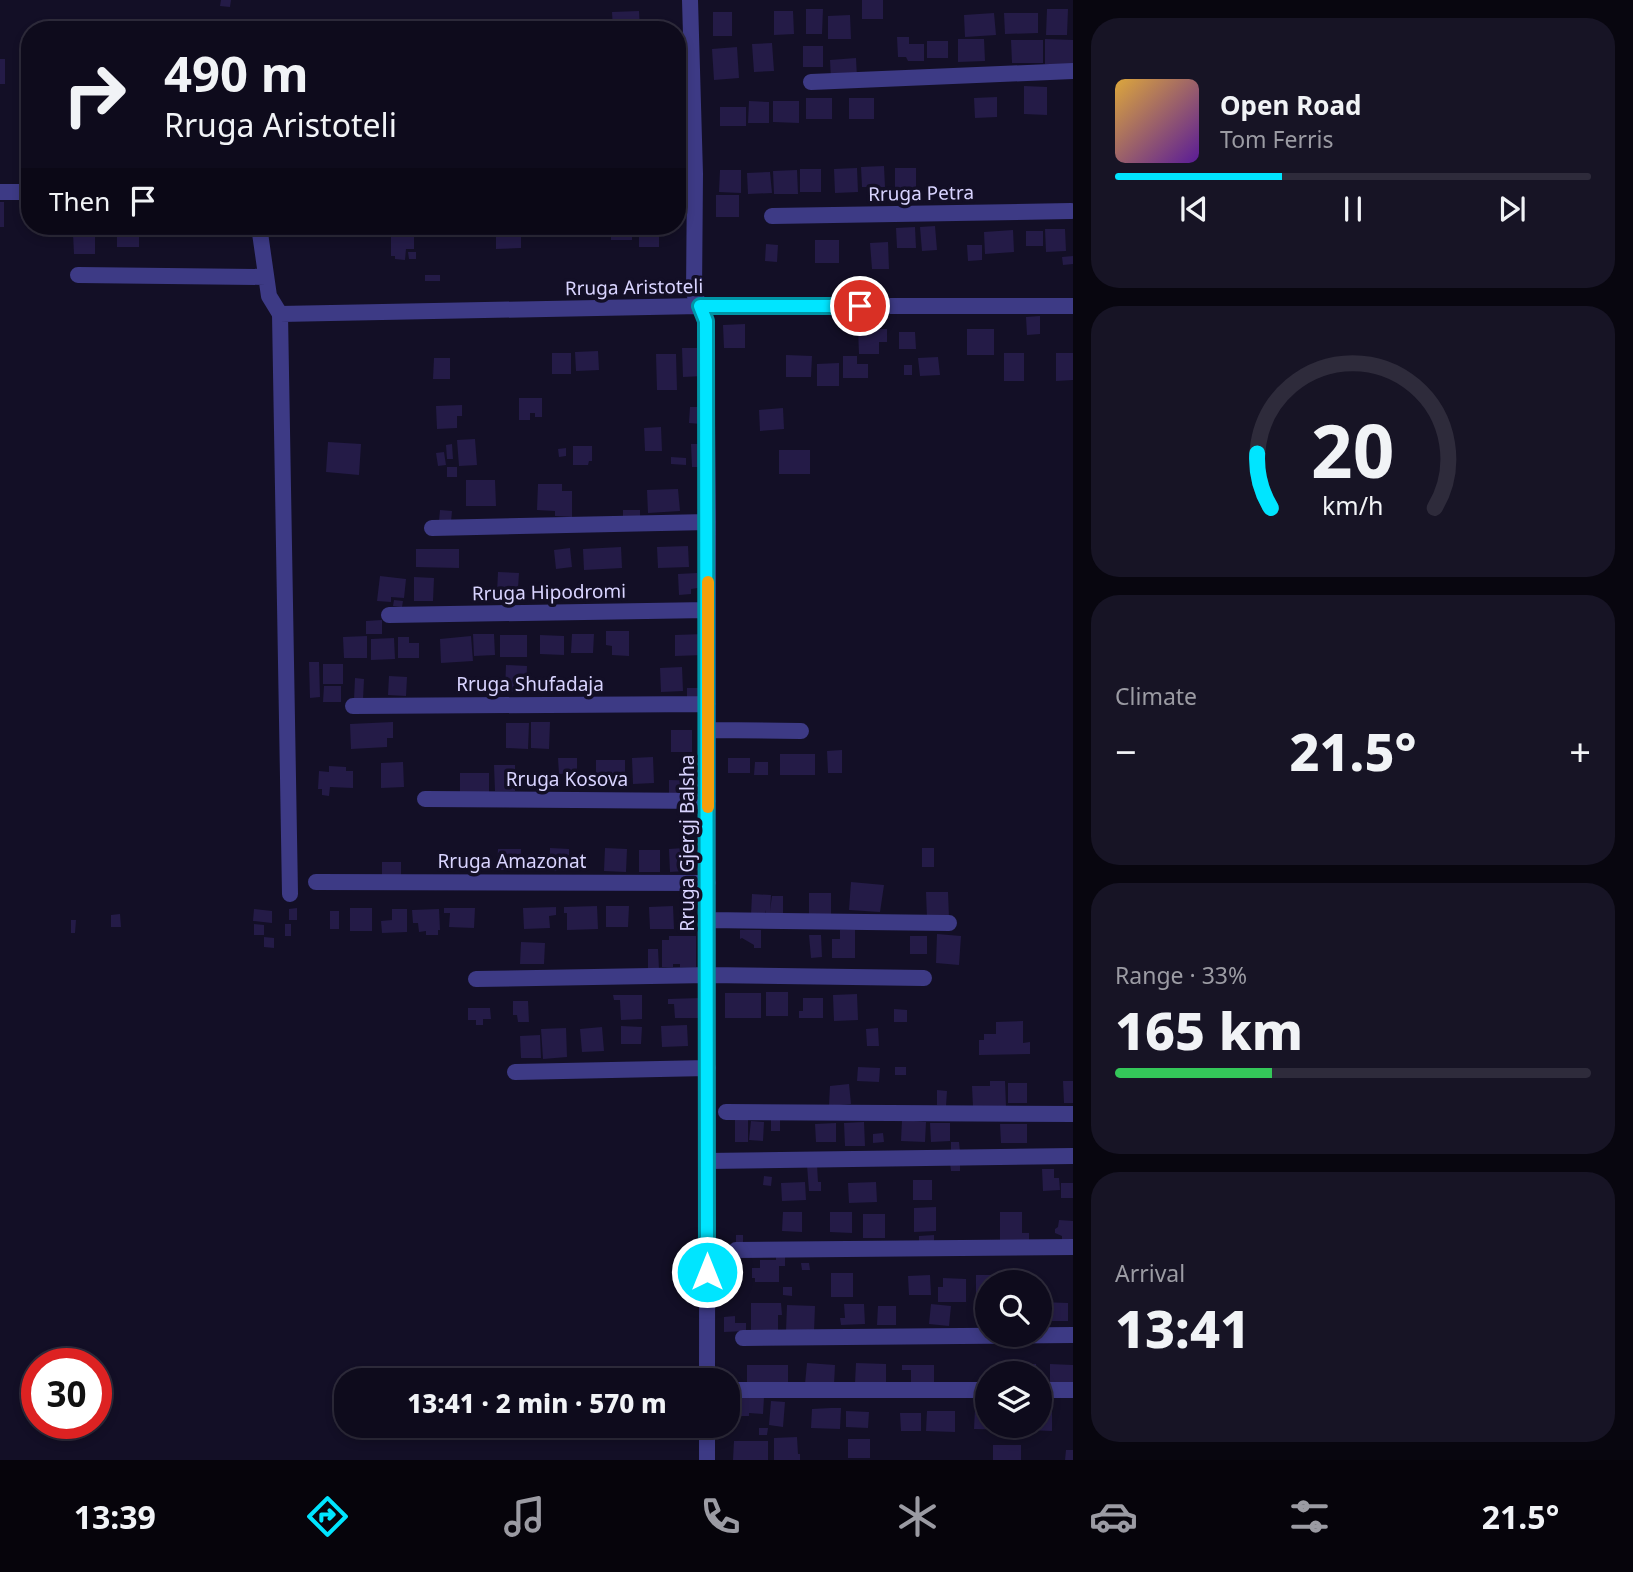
<!DOCTYPE html>
<meta charset="utf-8">
<style>
:root{--surface:#0e0b1c;--page:#171425;--text:#f1f3f6;--muted:#9b9ba3;--line:#2e2b3b;--accent:#00e5ff}
body{margin:0;font-family:"Noto Sans",sans-serif;background:var(--page);color:var(--text);height:100vh;display:flex;flex-direction:column;font-size:26px;white-space:nowrap}
*{box-sizing:border-box;margin:0}
p{font-size:23px;color:var(--muted)}
.icon{flex:none;width:38px;height:38px;fill:none;stroke:currentColor;stroke-width:2;stroke-linecap:round;stroke-linejoin:round}
.map{position:relative;flex:1;overflow:hidden}
.panel{display:flex;flex-direction:column;gap:18px;padding:18px;background:#08060f;width:560px}
.panel>*{flex:none}
.guide{position:absolute;left:21px;top:21px;width:665px;height:214px;border-radius:28px;box-shadow:0 4px 10px #0003,0 0 0 2px var(--line);background:#0e0b1c;color:var(--text);overflow:hidden}
.buttons{position:absolute;left:975px;top:1270px;display:grid;gap:14px}
.buttons a{display:grid;place-items:center;width:77px;height:77px;border-radius:50%;background:var(--surface);box-shadow:0 4px 10px #0003,0 0 0 2px var(--line);font-size:35px}
.speed{position:absolute;left:21px;top:1348px;display:flex;gap:14px;font-size:35px;font-weight:700;text-align:center}
.speed>*{display:grid;place-content:center;width:91px;height:91px;border-radius:50%;background:var(--surface);box-shadow:0 4px 10px #0003,0 0 0 2px var(--line);line-height:1}
.speed .limit{border:10px solid #d22;background:#fff;color:#111}
.pin{position:absolute;display:grid;place-items:center;width:60px;height:60px;color:#fff;margin:-30px;border:4px solid #fff;border-radius:50%;box-shadow:0 2px 7px #0007}
.me{position:absolute;width:77px;margin:-38px;rotate:0deg;stroke-linejoin:round;filter:drop-shadow(0 0 5px #0008)}
.turn{display:flex;align-items:center;gap:24px;height:147px;padding:0 28px;font-size:32px}
.turn .icon{width:91px;height:91px;stroke-width:2.5}
.turn b{display:block;font-size:49px;line-height:60px}
.then{display:flex;align-items:center;height:66px;padding:0 28px;background:#0003;gap:14px;font-size:26px}
.big{font-size:52px;font-weight:800;line-height:1.1}
.panel .widget{flex:1;display:flex;flex-direction:column;justify-content:center;gap:10px;min-width:0;padding:0 24px;border-radius:28px;background:var(--page)}
.panel .dial{align-items:center;gap:0}
.dial svg{height:182px;overflow:visible;fill:none;stroke:var(--line);stroke-width:7;stroke-linecap:round;text-anchor:middle}
.dial text{fill:var(--text);stroke:none}
.song{display:flex;align-items:center;gap:21px}
.cover{width:84px;height:84px;border-radius:10px;background:linear-gradient(135deg,hsl(40 70% 55%),hsl(270 70% 35%))}
.played{height:7px;border-radius:4px;background:linear-gradient(90deg,var(--accent) 35%,var(--line) 35%)}
.keys{display:flex;justify-content:space-around;direction:ltr}
.heat{display:flex;justify-content:space-between;align-items:center;font-size:38px;direction:ltr}
.charge{height:10px;border-radius:5px;background:linear-gradient(90deg,#34c759 33%,var(--line) 0)}
.trip{position:absolute;left:334px;top:1368px;width:406px;height:70px;border-radius:28px;background:var(--surface);box-shadow:0 4px 10px #0003,0 0 0 2px var(--line);font-weight:800;line-height:70px;text-align:center}
.tab-bar{display:flex;height:112px;justify-content:space-around;align-items:center;background:#06040b;color:var(--muted)}
.tab-bar .icon{width:49px;height:49px}
.tab-bar .selected{color:var(--accent)}
.tab-bar b{font-size:32px;color:var(--text)}
main{display:flex;flex:1;min-height:0}
.map>svg:first-child{display:block}
</style>
<main>
<div class="map">
<svg width="1073" height="1460" viewBox="0 0 1073 1460">
<rect width="100%" height="100%" fill="#130f26"/>
<path fill="#241b47" d="M221,0H231L230,7L220,6Z
M862,0H883V19H862Z
M806,9H823L822,34H806Z
M1047,9H1068L1067,35H1046Z
M639,11L640,30H613L612,12Z
M774,11H793L794,34L774,35Z
M713,12H732V36H713Z
M994,13L996,35L965,37L964,15Z
M1004,13H1038V33L1005,34Z
M850,15L851,39H828V16Z
M418,20H436V30H419Z
M471,21H493V30H471Z
M524,25H539V30H524Z
M897,37H909V44H924V61H908L906,57H898Z
M958,39H984L985,61L958,62Z
M1045,39L1073,40V64H1045Z
M1011,40H1043V63H1012Z
M927,41H948V58H927Z
M772,43L774,71L754,72L752,44Z
M803,46H823V67H803Z
M737,47L739,78L714,80L712,49Z
M856,58L857,78L831,80L830,60Z
M0,59H5V84H0Z
M1024,86L1047,87V115L1024,114Z
M997,97V117L975,118L974,98Z
M806,98H832V119H806Z
M849,98H874V119H849Z
M749,101L769,102V123H748Z
M773,101H799V123L773,122Z
M720,107H746V126H720Z
M677,131H690L689,147L677,146Z
M884,166L885,187H862L861,167Z
M857,168L858,192L835,193L834,169Z
M895,168H916V190H895Z
M800,169H821V192H800Z
M720,170H741V193L719,192Z
M797,170L798,194H774L773,171Z
M770,172L772,193L748,194L747,173Z
M677,183L689,184L688,196H679Z
M716,195H739V217H716Z
M0,202H4V227H0Z
M611,226H632V240H611Z
M639,226H659V247H639Z
M935,226L937,250L922,251L920,227Z
M915,227L916,248H897L896,228Z
M1045,229H1065L1066,251L1046,252Z
M1013,230L1014,252L985,254L984,232Z
M117,231H139V247H117Z
M1026,231H1043V246H1026Z
M95,232V254H74L73,233Z
M496,232H521V248L496,249Z
M391,234L414,235V249H406L405,260L395,259V256H391Z
M815,240H839V263H815Z
M888,242L889,269H872L870,243Z
M766,244L778,245L777,262L765,261Z
M967,245H982V260L968,261Z
M408,252H416V259H409Z
M1073,256V264L1063,265L1062,257Z
M425,275H440V281H425Z
M1040,316V334L1027,335L1026,317Z
M745,324V348H724L723,325Z
M858,329H887V342H879V354H859Z
M967,329H994V355H967Z
M899,332H915L916,349H899Z
M682,348H703L704,376L683,377Z
M598,351L599,370L576,371L575,352Z
M552,353H571V374H552Z
M1004,353H1024V381H1004Z
M1056,353H1073V380L1056,381Z
M656,354H676L677,390H657Z
M786,355L812,356L811,377H786Z
M843,356H857V364H868V378H843Z
M938,357L940,375L920,376L918,358Z
M434,358H450V379H433Z
M839,363V386H817V364Z
M904,365H912V375H904Z
M519,398H542V417H535V413H530V420H519Z
M462,405V416H457V428L437,429L436,406Z
M690,407H702L701,424L689,423Z
M783,408L784,429L760,431L759,410Z
M661,427L662,451H645L644,428Z
M475,439L477,465L459,466L457,440Z
M328,442L361,444L359,475L326,472Z
M452,444L453,459H447L446,445Z
M691,444H703V467H692Z
M573,446H592V461H589L588,465H573Z
M566,448V456L559,457L558,449Z
M779,450H810V474H779Z
M444,452L446,465L438,466L436,453Z
M671,457L686,458V465L671,464Z
M447,467H457V477H447Z
M466,480H495L496,506H466Z
M538,484H562V491H572V517L555,516V511L537,510Z
M678,489L680,511L648,513L647,490Z
M440,510L452,511L451,522L439,521Z
M623,510H640V519H623Z
M688,546L689,567L658,568L657,547Z
M621,547L622,568L584,570L583,549Z
M570,548L572,567L556,569L554,550Z
M416,549H459V568L416,567Z
M498,572L519,573L518,588L512,587L511,593H497Z
M697,573L698,588L691,589V594L679,595L678,574Z
M380,576L406,579L404,598L391,597V602L377,601Z
M414,577L434,578L433,601H414Z
M394,600L403,601L402,607L393,606Z
M382,620V634H366V621Z
M606,631H629V656L612,655V646L606,645Z
M473,634H494L495,655L474,656Z
M572,634H594L593,653H571Z
M704,634V655L675,656V635Z
M500,635H527V657H500Z
M540,635L564,636V655L540,654Z
M367,636V658H344L343,637Z
M471,636L473,661L441,663L440,639Z
M398,637H409V643H419V658H398Z
M394,638L395,659L371,660V639Z
M309,662H319L320,697L310,698Z
M323,664H343V684H323Z
M506,665L527,666L526,693L505,691Z
M682,667L683,691L661,692L660,668Z
M389,676L407,677L406,696L388,695Z
M355,678L364,679L363,700H354Z
M324,686H341V702H323Z
M687,688H703L704,699L687,700Z
M393,722V738H387V747L351,749L350,724Z
M531,722H550L549,749L531,748Z
M506,723H529L528,749L506,748Z
M671,730H692V752H671Z
M842,750V773H828L827,751Z
M780,754H815V775H780Z
M653,757L654,783L633,784L632,758Z
M558,758H577V773L559,774Z
M728,758H750V773H728Z
M596,760H625V778H618V781H604V778H596Z
M403,762L404,787L381,788V763Z
M755,762H768V775H754Z
M494,765H515V791H495Z
M329,766L346,767V771H353V788L330,787L329,796L322,795V789H318L319,771L329,772Z
M460,773H489V796H460Z
M669,780L704,781L703,797L669,796Z
M699,847L700,870L670,872L669,849Z
M550,848L569,849V871H550Z
M605,848L627,849L626,872L604,871Z
M922,848H934V867H922Z
M498,849H521V870H497Z
M639,850H660V872H639Z
M382,862H401V879L382,880Z
M851,882L884,885L880,912L849,910Z
M926,892H948L949,918H927Z
M809,893H831V915H809Z
M752,894L771,895L770,911L772,896H783V918H766V910L765,915H751Z
M597,906L598,929L567,930V913H564V907Z
M606,906H629L628,927H606Z
M673,906L674,929H650L649,907Z
M556,907V915L549,916L550,928L524,929L523,908Z
M297,908V920H289V909Z
M350,908H372V931H350Z
M444,908H475L474,928L449,927L450,913H444Z
M254,909L272,911V923L253,921Z
M392,909H407V932L382,933L381,921L392,920Z
M439,909L440,930H438V935H426V931L419,932L418,923H413L412,910Z
M330,911H339V929H330Z
M120,914L121,927H111V915Z
M71,920H76L75,933H71Z
M254,924L264,925V935H254Z
M285,924H291V936H285Z
M740,930H761V948H754V945L742,938L740,939Z
M840,930H855V958H832V939H840Z
M937,934L961,936L959,965L936,963Z
M809,935H821L822,957L811,958Z
M669,936H696V967H680V964H673V967H662V940H669Z
M910,936H927V954H910Z
M264,937L274,938V948L264,947Z
M521,942L545,943L544,964H520Z
M648,949H658L659,969H648Z
M766,992H788V1016H766Z
M725,993H761V1018H725Z
M857,994L858,1020L834,1021L833,995Z
M613,995H642V1019L621,1020L620,1000H614Z
M700,998V1018H675L674,1004H668V999Z
M803,998H823V1018H799V1011H803Z
M513,1001H528L529,1022H518L517,1015H513Z
M468,1008H490L491,1019H483V1025H476V1020H468Z
M894,1009L907,1010V1022H894Z
M1023,1021V1043L1030,1042V1054L979,1055V1040H984V1034H996V1022Z
M687,1025L688,1046L662,1047L661,1026Z
M621,1026L642,1027L641,1044H621Z
M602,1027L604,1051L582,1052L580,1029Z
M566,1028L567,1057L543,1059L541,1029Z
M878,1028L879,1046H867L866,1029Z
M540,1035L541,1058H521L520,1036Z
M858,1067L880,1068L879,1082L857,1081Z
M895,1067H906V1075H895Z
M990,1081H1005L1006,1106L973,1107L972,1086H990Z
M1063,1081H1073V1103H1064Z
M1008,1083H1027V1103H1008Z
M849,1084L851,1104L829,1106L830,1086Z
M937,1090L947,1091L946,1106L937,1105Z
M771,1118H780V1131H771Z
M735,1120H748V1142H735Z
M902,1120L926,1122L925,1142L901,1141Z
M751,1121L764,1122L763,1141L749,1140Z
M864,1122L865,1146H845L844,1123Z
M836,1123V1142H816L815,1124Z
M930,1123H950V1141L931,1142Z
M1000,1124H1027V1143H1001Z
M883,1133L884,1142L873,1143V1134Z
M951,1142H959L960,1152H951Z
M960,1162V1171H951L950,1163Z
M807,1165H817L818,1182H821V1191H809Z
M1042,1169H1054V1178H1059L1060,1190L1043,1191Z
M764,1176L772,1177L771,1186L763,1185Z
M913,1180H932V1200H913Z
M805,1182L806,1200L782,1201L781,1183Z
M876,1182L877,1202L849,1203L848,1183Z
M1061,1183H1073V1198H1061Z
M936,1207V1231L914,1232V1208Z
M783,1212H802V1232L782,1231Z
M830,1212H852V1233L830,1232Z
M1000,1212H1022V1233H1029V1246H1000Z
M863,1214H885V1238H863Z
M1059,1220L1073,1221V1246H1062V1236L1055,1233V1229L1058,1227Z
M736,1235H743V1244L736,1243Z
M934,1235V1244H919V1236Z
M776,1255H785V1266H779V1282H755V1278H752V1268H760V1260H776Z
M801,1263H809L810,1270H802Z
M831,1273H853V1297H831Z
M1000,1273H1021V1283H1000Z
M930,1275L931,1295H909L908,1276Z
M976,1275H994V1283H987V1293H976Z
M943,1278L966,1279V1302H938V1287H943Z
M783,1287H792V1296L783,1295Z
M980,1302H987V1322H980Z
M1040,1302L1068,1303V1321H1040Z
M751,1303H781L782,1315H778V1330H751Z
M844,1304H864L865,1324L841,1325L840,1318H845Z
M931,1304L951,1306L949,1326L929,1324Z
M787,1305L815,1306L814,1332L786,1331Z
M878,1306H896V1325H877Z
M735,1316V1323H746V1331L724,1332V1317Z
M807,1363L835,1365L834,1385L805,1384Z
M856,1363L886,1364V1383H855Z
M1036,1364L1037,1374H1023L1022,1365Z
M1050,1364L1073,1365V1384L1050,1383Z
M747,1365H788V1386H747Z
M902,1365H934V1385H911V1370H902Z
M1015,1367L1016,1374H989L988,1368Z
M740,1397H764L763,1414L749,1413V1416H740Z
M771,1401L785,1402L783,1427L769,1425Z
M1040,1403H1052V1431L1028,1430V1426H1040Z
M831,1408H841L840,1429L811,1428L812,1409Z
M975,1409L987,1410V1426H1020V1430L974,1429Z
M846,1411L869,1412L868,1428L846,1427Z
M927,1411H955V1432L926,1431Z
M900,1413H921V1431H901Z
M759,1428H768L767,1435H759Z
M797,1437L798,1454H800V1460H774V1438Z
M848,1439H870V1458H848Z
M734,1441H768V1460H733Z
M993,1445H1021V1460H993Z
M1066,1450H1073V1460H1065Z"/>
<g fill="none" stroke-linecap="round" stroke-linejoin="round">
<path stroke="#3d3a85" stroke-width="16" d="M690,0L695,174L694,293L706,321L708,522L707,1381
M811,82L1073,71
M677,174H695
M0,192H30
M772,216L1071,211
M259,226L269,296L280,314L290,894
M78,275L266,277
M280,314L700,306H1073
M432,528L708,522
M389,615L708,610
M353,706L708,704
M708,730L801,731
M425,799L708,801
M316,882L708,883
M708,920L949,923
M476,979L708,975L924,978
M515,1072L708,1068
M726,1112L1073,1114
M707,1161L1073,1156
M736,1250L1073,1247
M743,1338L1073,1335
M728,1390H987
M1040,1390H1073
M707,1460V1426"/>
</g>
<g fill="none" stroke-linecap="round" stroke-linejoin="round">
<g stroke="#0095a6" stroke-width="18">
<path id="route" d="M707,1272L706,321L700,306H860"/>
</g>
<use href="#route" stroke="#00e5ff" stroke-width="12"/>
<path stroke="#f59e0b" stroke-width="12" d="M708,807V582"/>
</g>
<g text-anchor="middle" stroke-width="7" stroke-linejoin="round" paint-order="stroke">
<g font-size="19" fill="#d9d4ff" stroke="#130f26">
<text transform="translate(921 193) rotate(-1)" y="7">Rruga Petra</text>
<text transform="translate(634 287) rotate(-1)" y="7">Rruga Aristoteli</text>
<text transform="translate(549 592) rotate(-1)" y="7">Rruga Hipodromi</text>
<text x="530" y="691">Rruga Shufadaja</text>
<text x="567" y="786">Rruga Kosova</text>
<text transform="translate(687 843) rotate(-90)" y="7">Rruga Gjergj Balsha</text>
<text x="512" y="868">Rruga Amazonat</text>
</g>
</g>
</svg>
<div class="buttons">
<a><svg class="icon" aria-label="search" viewBox="0 0 24 24"><circle cx="10" cy="10" r="6"/><path d="M15 15l6 6"/></svg></a>
<a><svg class="icon" aria-label="layers" viewBox="0 0 24 24"><path d="M12 4l9 5-9 5-9-5zM3 14l9 5 9-5"/></svg></a>
</div>
<div class="speed"><div class="limit">30</div></div>
<div class="pin" style="left:860px;top:306px;background:#d93025"><svg class="icon" aria-label="arrive" viewBox="0 0 24 24"><path d="M6 21V4h12l-3 4 3 4H6"/></svg></div>
<svg class="me" style="left:707px;top:1272px" viewBox="-20 -20 40 40"><circle r="17" fill="#00e5ff" stroke="#fff" stroke-width="3"/><path d="M0-11L8 9 0 5-8 9z" fill="#fff"/></svg>
<div class="trip">13:41 · 2 min · 570 m</div>
<div class="guide">
<div class="turn"><svg class="icon" aria-label="right" viewBox="0 0 24 24"><path d="M7 20v-9h11M14 6l5 5-5 5"/></svg><div><b>490 m</b>Rruga Aristoteli</div></div>
<div class="then">Then<svg class="icon" aria-label="arrive" viewBox="0 0 24 24"><path d="M6 21V4h12l-3 4 3 4H6"/></svg></div>
</div>
</div>
<section class="panel">
<div class="widget">
<div class="song"><i class="cover"></i><div><b>Open Road</b><p>Tom Ferris</p></div></div>
<div class="played"></div>
<div class="keys"><svg class="icon" aria-label="previous" viewBox="0 0 24 24"><path d="M18 5L8 12l10 7zM5 5v14"/></svg><svg class="icon" aria-label="pause" viewBox="0 0 24 24"><path d="M8 5v14M16 5v14"/></svg><svg class="icon" aria-label="next" viewBox="0 0 24 24"><path d="M6 5l10 7-10 7zM19 5v14"/></svg></div>
</div>
<div class="widget dial"><svg viewBox="0 0 100 80">
<path d="M14 69A42 42 0 1 1 86 69"/>
<path d="M14 69A42 42 0 0 1 8 45" stroke="#00e5ff"/>
<text x="50" y="56" font-size="32" font-weight="700">20</text>
<text x="50" y="72" font-size="11">km/h</text>
</svg></div>
<div class="widget"><p>Climate</p>
<div class="heat"><a>−</a><b class="big">21.5°</b><a>+</a></div>
</div>
<div class="widget"><p>Range · 33%</p><b class="big">165 km</b><div class="charge"></div></div>
<div class="widget"><p>Arrival</p><b class="big">13:41</b></div>
</section>
</main>
<nav class="tab-bar">
<b>13:39</b>
<svg class="icon selected" aria-label="directions" viewBox="0 0 24 24"><path d="M12 3l9 9-9 9-9-9zM9 14v-3h6M13 9l2 2-2 2"/></svg>
<svg class="icon" aria-label="music" viewBox="0 0 24 24"><path d="M9 18V5l10-2v13"/><circle cx="6" cy="18" r="3"/><circle cx="16" cy="16" r="3"/></svg>
<svg class="icon" aria-label="phone" viewBox="0 0 24 24"><path d="M5 4h4l2 5-3 2q2 4 5 5l2-3 5 2v4C11 20 4 13 5 4z"/></svg>
<svg class="icon" aria-label="climate" viewBox="0 0 24 24"><path d="M12 3v18M4 7l16 10M4 17L20 7"/></svg>
<svg class="icon" aria-label="car" viewBox="0 0 24 24"><path d="M5 17H2v-5l4-1 3-4h7l3 4 3 1v5h-3M9 17h6M6 11h13"/><circle cx="7" cy="17" r="2"/><circle cx="17" cy="17" r="2"/></svg>
<svg class="icon" aria-label="filters" viewBox="0 0 24 24"><path d="M4 7h16M4 17h16"/><circle cx="9" cy="7" r="2"/><circle cx="15" cy="17" r="2"/></svg>
<b>21.5°</b>
</nav>
